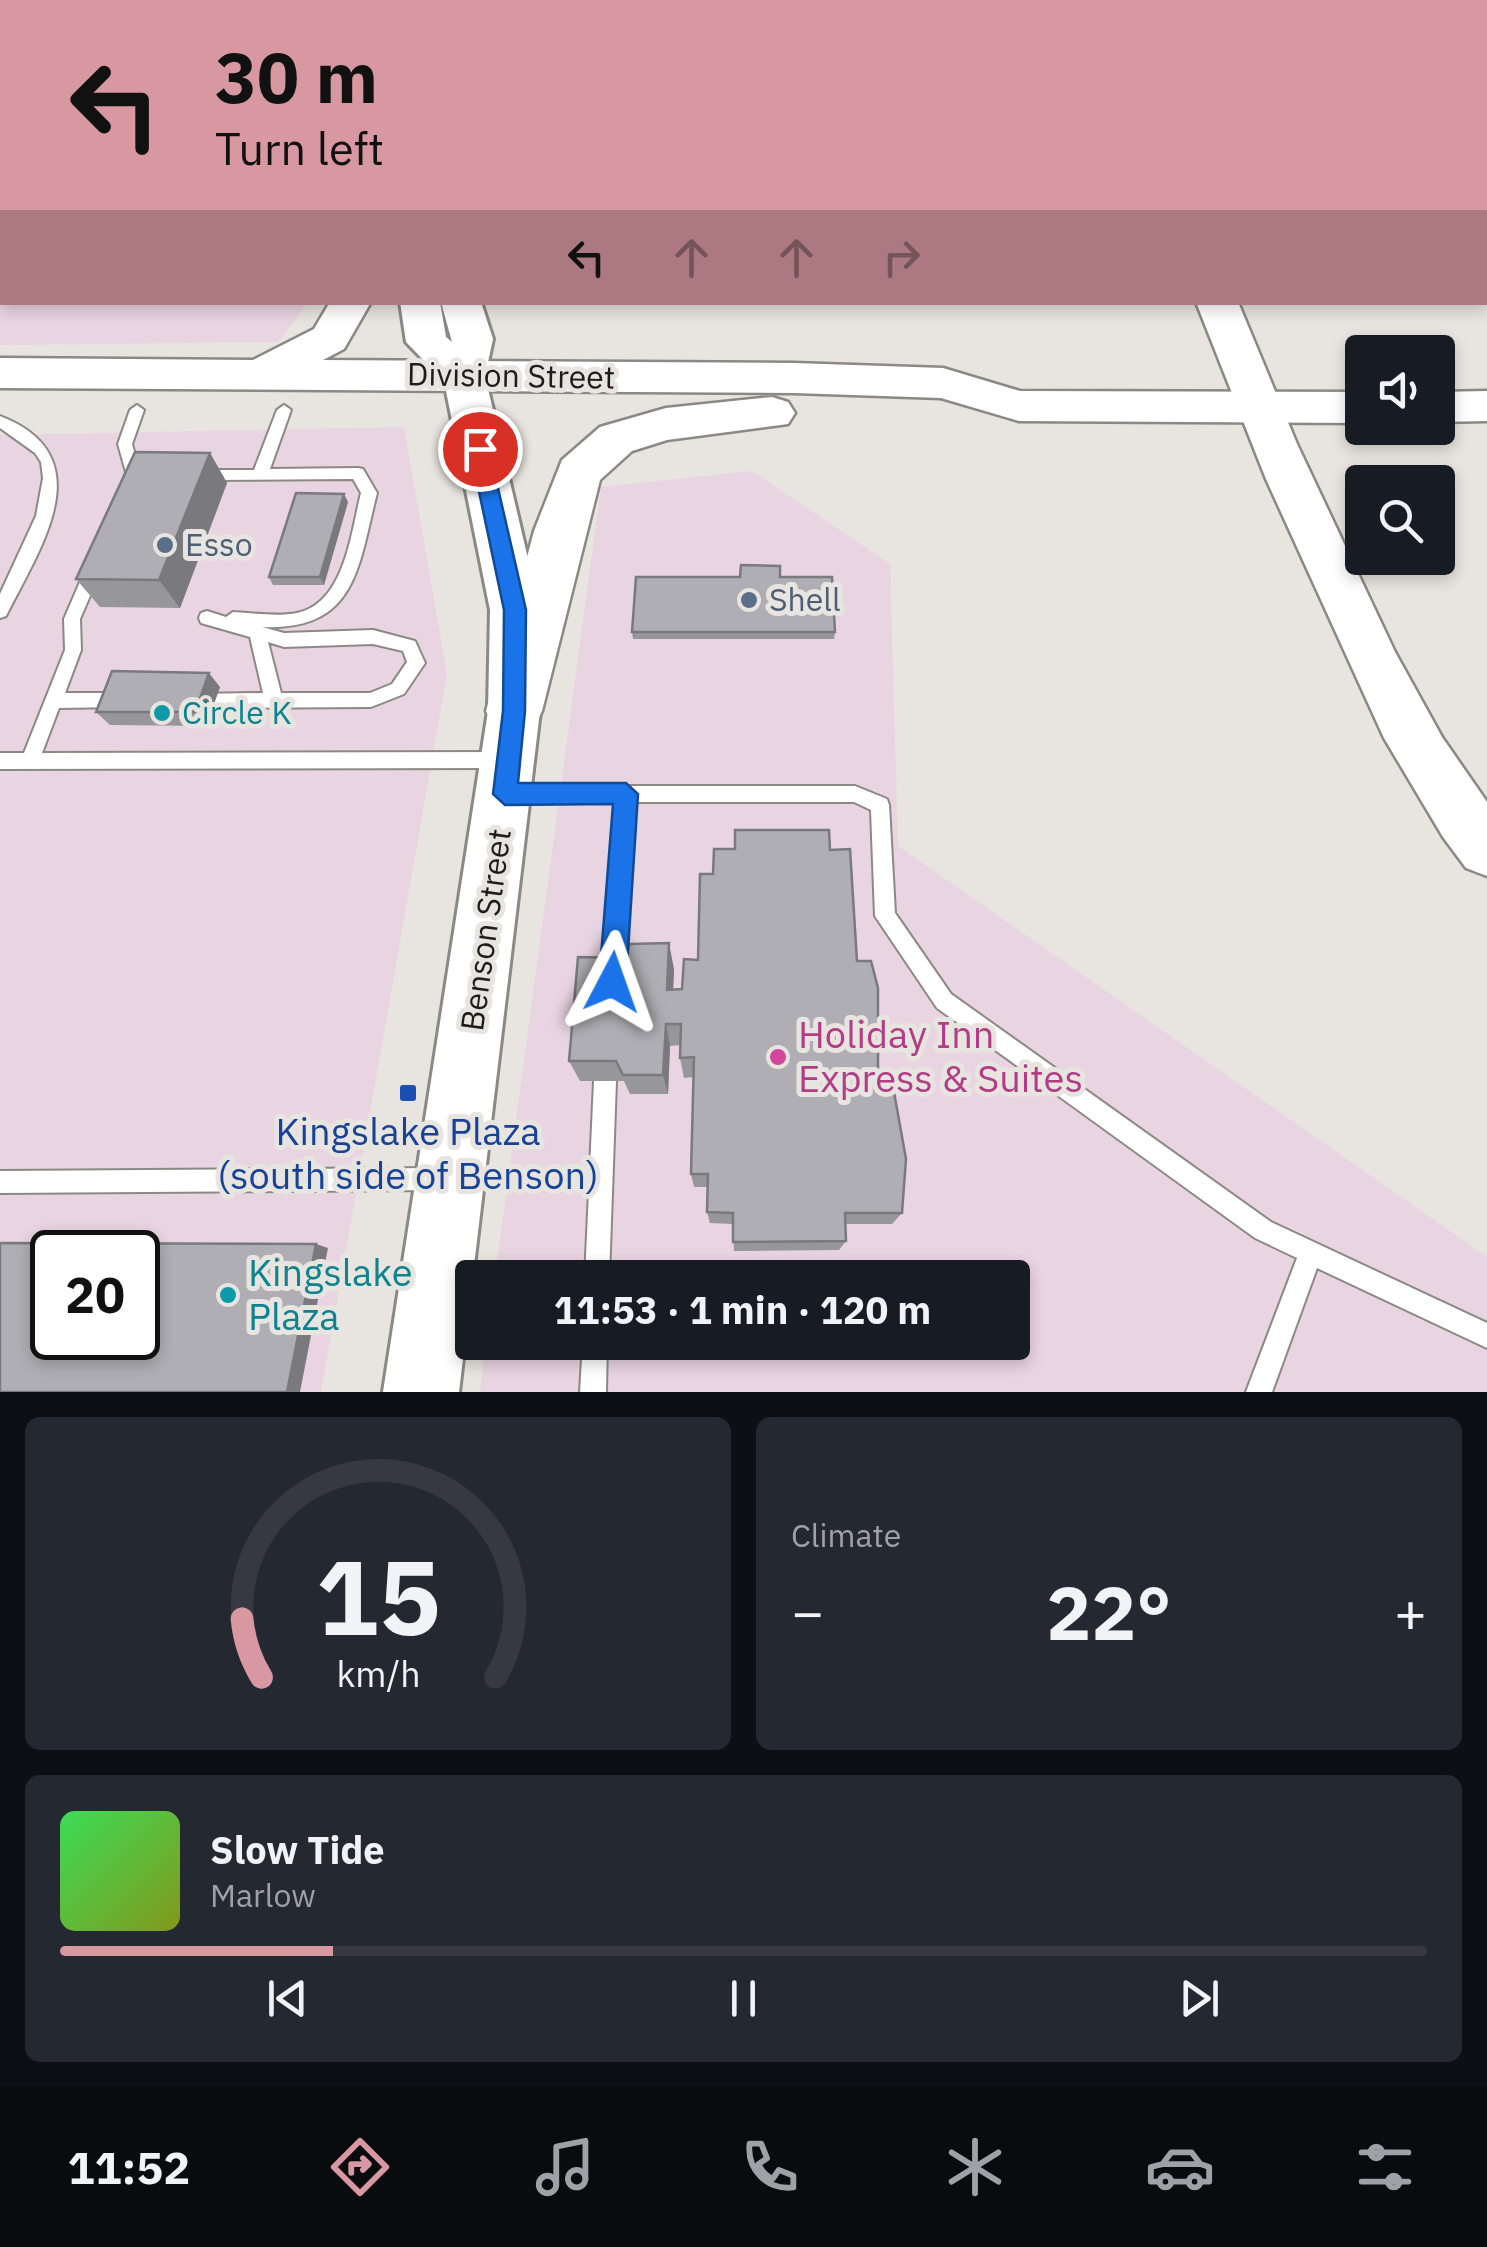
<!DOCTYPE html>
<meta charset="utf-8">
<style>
:root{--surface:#171b24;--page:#242831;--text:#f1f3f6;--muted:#9ea1a6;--line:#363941;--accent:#d898a1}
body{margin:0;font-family:"IBM Plex Sans",sans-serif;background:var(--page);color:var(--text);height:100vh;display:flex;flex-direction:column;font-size:38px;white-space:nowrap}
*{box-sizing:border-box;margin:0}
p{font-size:32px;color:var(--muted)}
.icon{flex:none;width:55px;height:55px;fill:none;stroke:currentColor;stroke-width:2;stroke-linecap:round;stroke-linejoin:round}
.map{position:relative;height:1392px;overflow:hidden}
.drawer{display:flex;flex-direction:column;gap:25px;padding:25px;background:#0d0f14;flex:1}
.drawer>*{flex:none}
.banner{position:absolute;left:0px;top:0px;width:1488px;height:305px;box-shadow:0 5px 15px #0003;background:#d898a1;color:#111;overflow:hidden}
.fabs{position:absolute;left:1345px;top:335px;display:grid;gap:20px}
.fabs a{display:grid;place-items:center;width:110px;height:110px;border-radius:10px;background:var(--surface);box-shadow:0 5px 15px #0003;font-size:50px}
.speed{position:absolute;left:30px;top:1230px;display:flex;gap:20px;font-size:50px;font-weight:700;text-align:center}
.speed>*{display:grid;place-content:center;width:130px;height:130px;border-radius:50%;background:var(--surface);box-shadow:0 5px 15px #0003;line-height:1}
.speed .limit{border:5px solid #111;border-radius:15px;background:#fff;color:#111}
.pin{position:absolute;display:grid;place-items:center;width:85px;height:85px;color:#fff;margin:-42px;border:5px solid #fff;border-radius:50%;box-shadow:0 2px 10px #0007}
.me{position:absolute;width:110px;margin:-55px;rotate:4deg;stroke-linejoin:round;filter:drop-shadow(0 0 8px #0008)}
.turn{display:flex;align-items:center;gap:35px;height:210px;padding:0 50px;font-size:45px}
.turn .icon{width:130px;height:130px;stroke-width:2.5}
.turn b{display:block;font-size:70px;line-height:85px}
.lanes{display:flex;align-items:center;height:95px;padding:0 50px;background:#0003;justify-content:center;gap:50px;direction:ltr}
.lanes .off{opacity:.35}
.big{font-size:75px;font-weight:700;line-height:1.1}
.drawer .card{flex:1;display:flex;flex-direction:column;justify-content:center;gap:15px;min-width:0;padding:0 35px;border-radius:15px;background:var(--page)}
.drawer .dial{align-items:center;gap:0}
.dial svg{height:260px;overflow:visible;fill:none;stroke:var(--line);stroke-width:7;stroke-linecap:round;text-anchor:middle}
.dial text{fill:var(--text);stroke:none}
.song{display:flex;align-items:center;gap:30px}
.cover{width:120px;height:120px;border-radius:15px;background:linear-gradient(135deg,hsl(130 70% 55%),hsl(70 70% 35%))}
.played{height:10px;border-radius:5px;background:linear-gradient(90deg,var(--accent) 20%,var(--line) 20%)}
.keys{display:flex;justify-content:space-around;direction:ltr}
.heat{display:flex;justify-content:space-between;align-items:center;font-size:55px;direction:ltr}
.drawer .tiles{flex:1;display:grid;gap:25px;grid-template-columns:1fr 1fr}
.card:last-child{grid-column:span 2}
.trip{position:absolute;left:455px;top:1260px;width:575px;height:100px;border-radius:10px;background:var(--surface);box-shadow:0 5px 15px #0003;font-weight:700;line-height:100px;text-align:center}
.tab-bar{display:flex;height:160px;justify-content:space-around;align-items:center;background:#090b0e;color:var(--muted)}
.tab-bar .icon{width:70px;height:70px}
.tab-bar .on{color:var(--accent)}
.tab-bar b{font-size:45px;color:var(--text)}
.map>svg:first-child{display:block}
</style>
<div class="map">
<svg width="1487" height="1392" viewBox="0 0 1487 1392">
<rect width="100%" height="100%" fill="#e8e4df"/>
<path fill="#e9d4e2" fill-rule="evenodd" d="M0,102L2,302L308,303L278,342L0,345Z
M404,427L447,674L321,1392H0V435ZM52,1252H138V1338H52Z
M752,471L890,564L898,846L1487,1257V1392H480L486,1343L1012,1342V1278L495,1277L601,487Z"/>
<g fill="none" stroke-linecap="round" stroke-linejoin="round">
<g stroke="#8c8984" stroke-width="4">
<path id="lane" d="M0,147H2V153H0Z
M0,280H2V291L0,292Z
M137,405L144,410L132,444L139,470L149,471L152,475L144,480L128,479L118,444L130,410Z
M284,405L291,410L270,469L358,468L363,469L377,493C358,567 357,631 262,627L284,633L373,630L415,641L425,663L404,694L371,707L191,708L185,706L182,701L185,696L191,694L263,693L250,637L201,623L199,618L201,613L207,611L226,617L233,612C254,613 277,617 297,613C345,603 351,532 361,493L353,479L200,480L192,475L200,470H254L277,410ZM268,642L284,647L373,644L403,651L407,662L392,684L370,693H281Z
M0,416C104,456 40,548 6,616L0,618V594L36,516L43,478L41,462L35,453L0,428Z
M94,562L102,568L80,619L81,650L65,693H120L126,695L129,700L126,705L120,707L59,708L42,753L504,752L510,754L513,760L510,766L504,768L0,769V753H24L65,650L64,619L86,568Z
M511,786H855L887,799L889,805L895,913L951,994L1271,1222L1487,1323V1348L1317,1268L1272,1392H1246L1297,1258L1255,1238L937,1008L875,916L871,810L854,802H635L622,982L619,989L612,992L605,989L602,982L616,802H511L504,800L502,794L504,788Z
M605,1070L613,1073L616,1081L609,1278H585L594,1081L597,1073Z
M440,1168L448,1171L451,1179L448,1187L440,1190L0,1193V1171Z
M583,1342H607L606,1392H580Z"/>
</g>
<g stroke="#8c8984" stroke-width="4">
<path id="street" d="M869,0H891V2H870Z"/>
</g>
<g stroke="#8c8984" stroke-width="6">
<path id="secondary" d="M400,302H440L446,337L452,342L441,302H481L493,339L485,376L540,610V711L459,1392H383L488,711L490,610L444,381L406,342Z"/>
</g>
<g stroke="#8c8984" stroke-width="5">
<path id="primary" d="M330,302H371L344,349L323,360L794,363L943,368L1020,391L1362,392V423L1019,421L941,398L794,393L0,388V358L253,360L314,329Z
M1487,391V421L1438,422V392Z
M772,397L788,402L795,413L788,424L667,440L632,451L600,480L542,711L534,728L514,734L494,728L486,711L534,531L562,460L600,427L666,408Z"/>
</g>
<g stroke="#8c8984" stroke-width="5">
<path id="highway" d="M1196,302H1238L1297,444L1395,652L1442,737L1487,802V876L1466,868L1443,837L1384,738L1266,479Z"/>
</g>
<use href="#lane" fill="#fff" fill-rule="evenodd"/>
<use href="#street" fill="#fff" fill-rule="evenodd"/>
<use href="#secondary" fill="#fff" fill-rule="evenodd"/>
<use href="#primary" fill="#fff" fill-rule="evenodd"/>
<use href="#highway" fill="#fff" fill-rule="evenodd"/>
</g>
<path fill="#96969b" d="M210,453L227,483L180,608L100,607L76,579Z
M348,502L324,585H273L269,577Z
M780,577L835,632L834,639H633L632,632Z
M220,687L206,726L110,725L96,712Z
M830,850L857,961L878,1093L902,1213L892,1224H845L846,1241L839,1250L734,1251L733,1224L710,1223L707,1212V1187H694L691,1174L693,1077L684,1078L680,1058V1045L670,1046L668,1094H630L624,1081H580L569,1061L623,958L674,969L673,990L682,989L698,960L713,874Z"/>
<path fill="#7a7a7e" d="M0,0H12L9,2H2V10L0,13Z
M372,0H392L391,2H371Z
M2,165V195L0,198V168Z
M210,453L227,483L180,608L159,580Z
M344,494L348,502L324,585L320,577Z
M209,673L220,687L206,726L195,712Z
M669,943L674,969L672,1013L667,990Z
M666,1024L670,1046L668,1094L663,1075Z
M316,1244L328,1248L300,1392H287Z"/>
<path fill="#aeaeb4" stroke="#7a7a7e" stroke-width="2.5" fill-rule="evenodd" d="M250,0H372L371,2H248Z
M135,452L210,453L159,580L76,579Z
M296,493L344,494L320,577H269Z
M741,565L780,566V577H832L835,632H632L636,577H740Z
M112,671L209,673L195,712H96Z
M735,830H829L830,850L850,849L857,961H871L878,988V1093L894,1092L906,1159L902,1213H845L846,1241L733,1242V1213L707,1212L708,1174H691L694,1057L680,1058L681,1024H666L663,1075H623L616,1061H569L578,957L623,958L630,944L669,943L667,990L682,989L684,959L698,960L700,874H713L714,849H735Z
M0,1243L316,1244L287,1392H0ZM52,1252H138V1338H52Z"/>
<path fill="#1a73e8" stroke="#114b97" stroke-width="2.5" d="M480,442L489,449L526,610L525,711L518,783H626L638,794L626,982L622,992L612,995L603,992L599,982L613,804L505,805L493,794L503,711L504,610L470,449Z"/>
<g fill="#5c6f8a" stroke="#e8e4df" stroke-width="4">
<circle cx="165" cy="545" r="10"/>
<circle cx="749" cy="600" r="10"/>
</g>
<g fill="#0f9aa8" stroke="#e8e4df" stroke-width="4">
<circle cx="162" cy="713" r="10"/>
<circle cx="228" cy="1295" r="10"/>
</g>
<circle fill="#d1479c" stroke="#e8e4df" stroke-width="4" cx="778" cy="1057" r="10"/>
<rect fill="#1a4fb4" stroke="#e8e4df" stroke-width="4" x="398" y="1083" width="20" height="20" rx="5"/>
<g text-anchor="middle" stroke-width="10" stroke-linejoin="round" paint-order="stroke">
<g font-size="32" fill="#1e1d1b" stroke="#e8e4df">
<text transform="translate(511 376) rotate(1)" y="11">Division Street</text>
<text transform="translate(486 930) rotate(-82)" y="11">Benson Street</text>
</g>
<g font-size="32" fill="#4e5e75" stroke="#e8e4df" text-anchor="start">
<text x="185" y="556">Esso</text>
<text x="769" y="611">Shell</text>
</g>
<g font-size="32" fill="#0d838f" stroke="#e8e4df" text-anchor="start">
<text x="182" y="724">Circle K</text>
</g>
<g font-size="38" fill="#b23c85" stroke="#e8e4df" text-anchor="start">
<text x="798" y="1048">Holiday Inn<tspan x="798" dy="44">Express &amp; Suites</tspan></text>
</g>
<g font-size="38" fill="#164399" stroke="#e8e4df">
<text x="408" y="1145">Kingslake Plaza<tspan x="408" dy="44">(south side of Benson)</tspan></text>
</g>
<g font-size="38" fill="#0d838f" stroke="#e8e4df" text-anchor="start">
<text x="248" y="1286">Kingslake<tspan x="248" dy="44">Plaza</tspan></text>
</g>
</g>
</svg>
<div class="fabs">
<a><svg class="icon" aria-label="sound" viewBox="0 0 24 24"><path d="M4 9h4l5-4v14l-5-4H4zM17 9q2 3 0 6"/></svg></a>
<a><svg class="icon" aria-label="search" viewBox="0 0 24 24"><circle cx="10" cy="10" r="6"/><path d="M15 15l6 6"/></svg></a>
</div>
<div class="speed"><div class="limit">20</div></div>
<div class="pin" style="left:480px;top:449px;background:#d93025"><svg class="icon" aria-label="arrive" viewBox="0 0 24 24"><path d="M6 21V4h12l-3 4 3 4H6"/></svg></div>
<svg class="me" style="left:612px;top:982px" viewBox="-20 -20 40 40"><path d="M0-17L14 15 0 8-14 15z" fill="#1a73e8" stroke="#fff" stroke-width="4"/></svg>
<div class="trip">11:53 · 1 min · 120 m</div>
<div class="banner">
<div class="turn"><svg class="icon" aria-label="left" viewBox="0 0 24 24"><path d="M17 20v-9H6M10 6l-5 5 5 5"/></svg><div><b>30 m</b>Turn left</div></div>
<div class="lanes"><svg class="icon" aria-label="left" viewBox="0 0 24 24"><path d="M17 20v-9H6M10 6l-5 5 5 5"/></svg><svg class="icon off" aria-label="ahead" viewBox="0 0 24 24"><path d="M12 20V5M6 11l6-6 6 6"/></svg><svg class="icon off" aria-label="ahead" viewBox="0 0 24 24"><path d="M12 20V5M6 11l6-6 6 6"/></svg><svg class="icon off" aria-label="right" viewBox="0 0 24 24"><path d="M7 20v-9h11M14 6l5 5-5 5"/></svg></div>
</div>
</div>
<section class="drawer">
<div class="tiles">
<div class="card dial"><svg viewBox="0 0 100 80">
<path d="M14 69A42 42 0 1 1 86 69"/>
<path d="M14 69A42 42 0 0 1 8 51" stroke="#d898a1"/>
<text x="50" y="56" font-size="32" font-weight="700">15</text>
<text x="50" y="72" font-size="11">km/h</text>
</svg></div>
<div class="card"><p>Climate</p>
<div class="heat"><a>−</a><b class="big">22°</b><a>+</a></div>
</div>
<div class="card">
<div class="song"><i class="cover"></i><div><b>Slow Tide</b><p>Marlow</p></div></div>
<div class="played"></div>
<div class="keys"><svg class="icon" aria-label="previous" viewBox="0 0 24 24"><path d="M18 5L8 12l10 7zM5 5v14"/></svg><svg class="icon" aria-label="pause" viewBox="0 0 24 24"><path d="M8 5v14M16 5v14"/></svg><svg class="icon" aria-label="next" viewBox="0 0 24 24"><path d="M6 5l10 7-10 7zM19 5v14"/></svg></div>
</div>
</div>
</section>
<nav class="tab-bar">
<b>11:52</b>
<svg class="icon on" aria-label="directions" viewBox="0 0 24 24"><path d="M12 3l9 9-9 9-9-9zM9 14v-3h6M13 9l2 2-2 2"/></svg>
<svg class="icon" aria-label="music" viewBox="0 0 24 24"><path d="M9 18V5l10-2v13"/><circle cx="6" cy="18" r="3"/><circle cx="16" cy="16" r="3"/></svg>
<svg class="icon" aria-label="phone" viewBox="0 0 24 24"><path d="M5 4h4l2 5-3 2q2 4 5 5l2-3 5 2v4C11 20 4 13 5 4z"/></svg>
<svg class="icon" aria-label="climate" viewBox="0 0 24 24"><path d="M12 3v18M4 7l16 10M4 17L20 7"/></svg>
<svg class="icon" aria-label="car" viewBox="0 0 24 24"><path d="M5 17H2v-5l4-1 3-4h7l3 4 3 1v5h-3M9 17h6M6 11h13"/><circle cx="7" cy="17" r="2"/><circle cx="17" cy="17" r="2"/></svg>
<svg class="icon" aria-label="filters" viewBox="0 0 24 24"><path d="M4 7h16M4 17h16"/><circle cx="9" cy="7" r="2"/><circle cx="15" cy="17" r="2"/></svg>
</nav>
